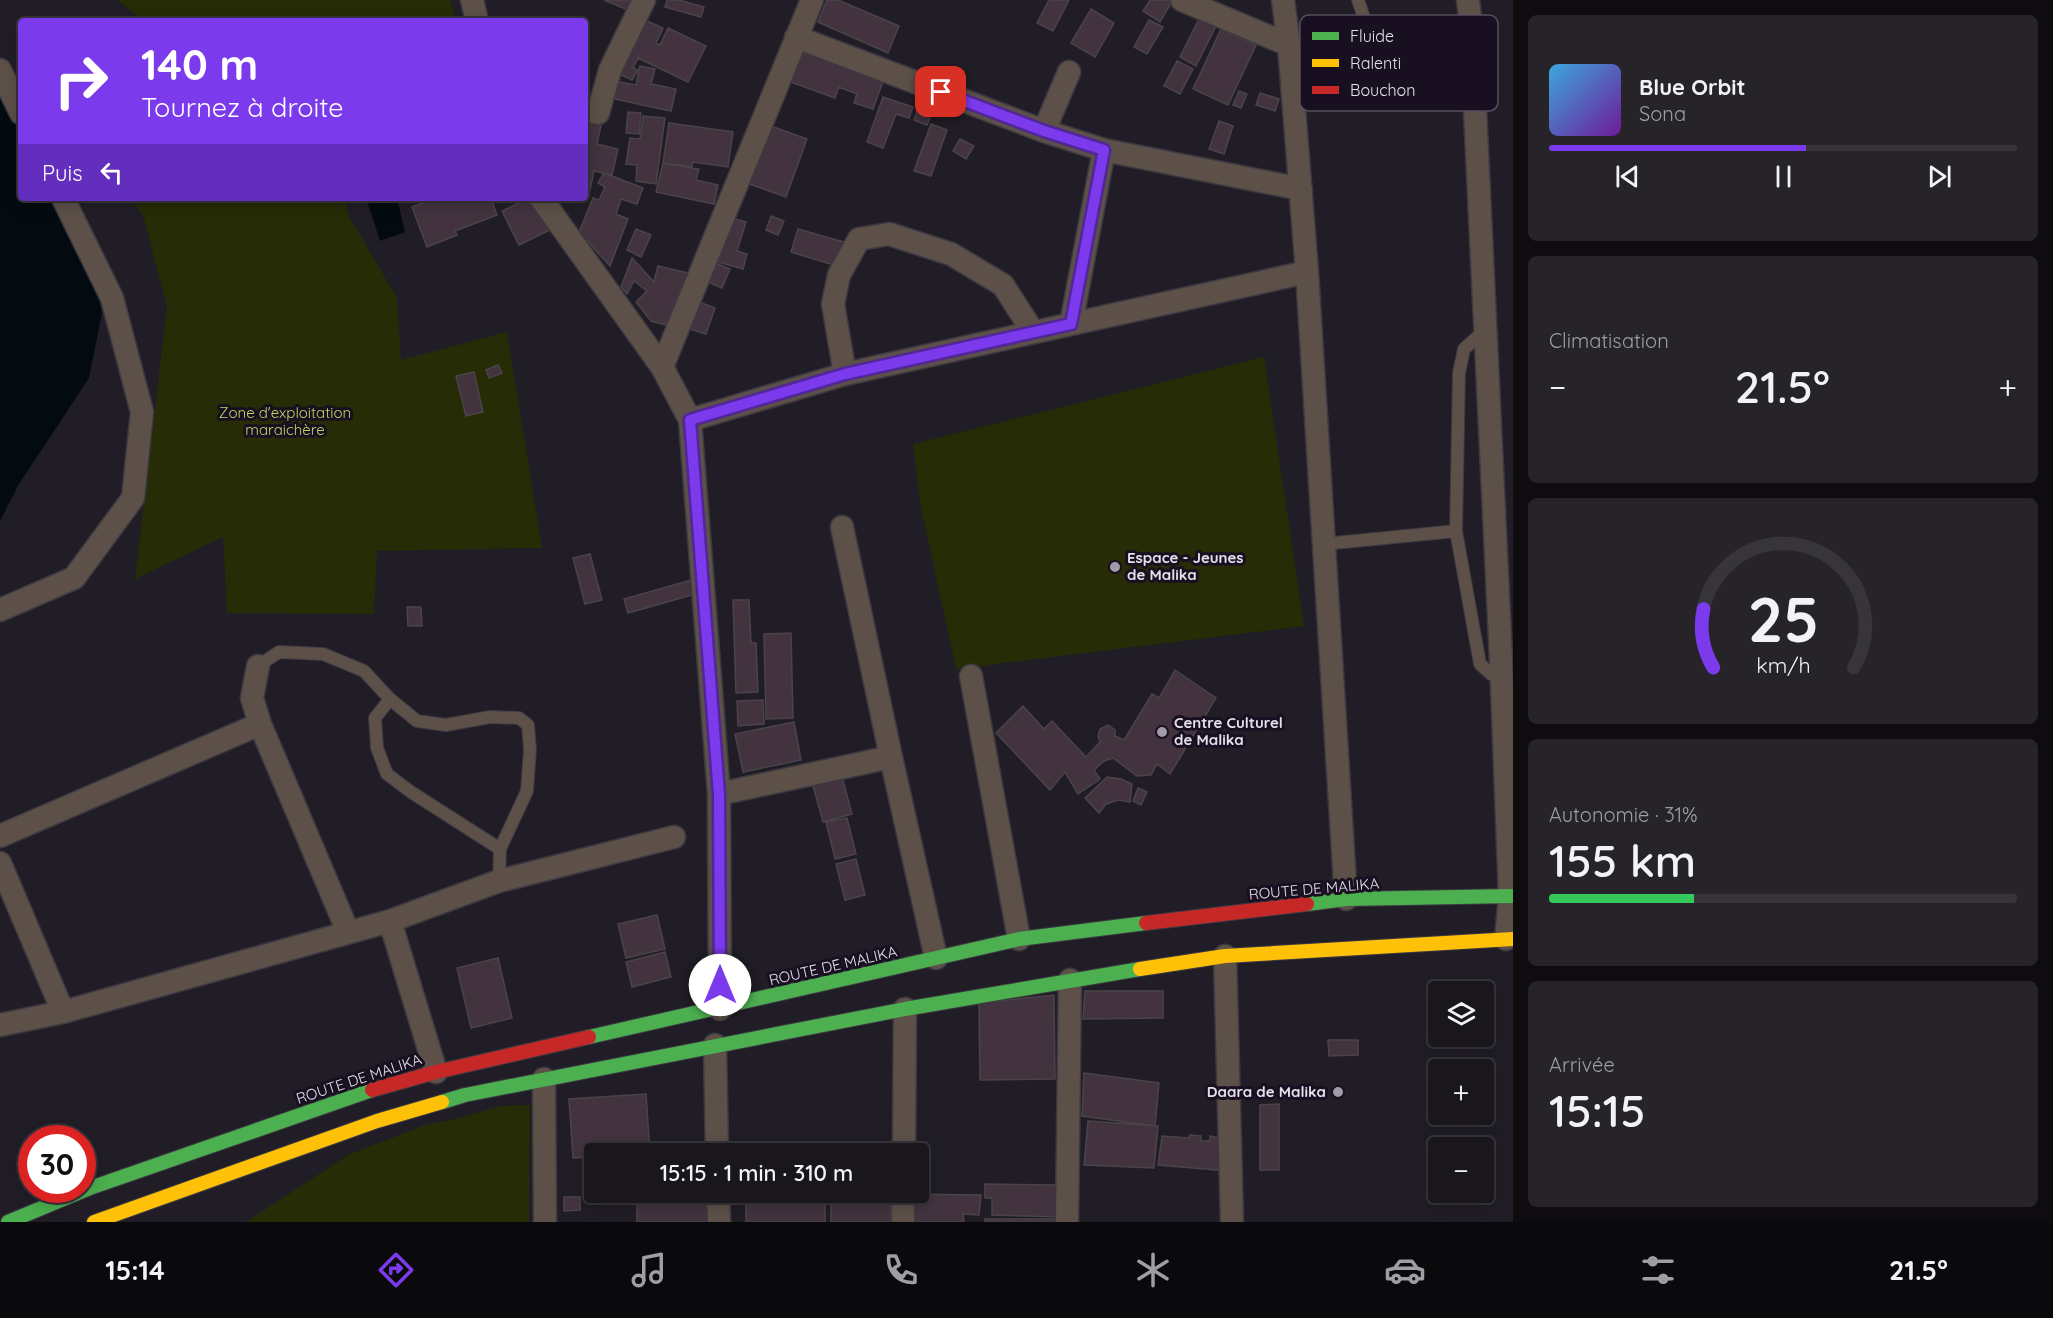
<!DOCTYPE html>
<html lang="fr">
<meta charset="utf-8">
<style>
:root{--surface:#19161c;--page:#262329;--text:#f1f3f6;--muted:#9f9fa3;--line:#37353b;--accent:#7c3aed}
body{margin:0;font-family:Quicksand,sans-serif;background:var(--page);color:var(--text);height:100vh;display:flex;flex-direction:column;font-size:22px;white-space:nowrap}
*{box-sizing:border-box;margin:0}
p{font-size:20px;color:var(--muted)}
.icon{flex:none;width:33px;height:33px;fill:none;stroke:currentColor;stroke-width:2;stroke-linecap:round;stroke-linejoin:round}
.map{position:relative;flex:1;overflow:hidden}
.drawer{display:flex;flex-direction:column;gap:15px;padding:15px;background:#0e0c0f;width:540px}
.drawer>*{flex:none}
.hud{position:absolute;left:18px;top:18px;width:570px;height:183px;border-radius:6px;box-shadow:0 3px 15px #0003,0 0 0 2px var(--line);background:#7c3aed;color:#fff;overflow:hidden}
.fabs{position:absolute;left:1428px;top:981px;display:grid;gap:12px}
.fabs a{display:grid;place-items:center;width:66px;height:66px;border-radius:6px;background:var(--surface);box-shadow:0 3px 15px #0003,0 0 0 2px var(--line);font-size:30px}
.speed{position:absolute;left:18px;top:1125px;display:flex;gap:12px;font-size:30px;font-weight:700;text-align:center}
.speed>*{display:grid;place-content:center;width:78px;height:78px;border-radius:50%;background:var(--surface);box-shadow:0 3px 15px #0003,0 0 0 2px var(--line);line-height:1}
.speed .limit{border:9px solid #d22;background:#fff;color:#111}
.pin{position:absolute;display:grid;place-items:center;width:51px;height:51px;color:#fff;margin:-26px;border-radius:12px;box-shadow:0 3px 9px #0006}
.me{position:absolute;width:66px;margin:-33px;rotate:0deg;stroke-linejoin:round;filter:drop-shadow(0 0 4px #0008)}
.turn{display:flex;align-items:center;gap:21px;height:126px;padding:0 24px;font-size:27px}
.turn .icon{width:78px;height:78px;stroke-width:2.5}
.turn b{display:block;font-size:42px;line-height:51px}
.then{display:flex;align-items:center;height:57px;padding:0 24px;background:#0003;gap:12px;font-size:22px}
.big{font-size:45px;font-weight:600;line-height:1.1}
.drawer .card{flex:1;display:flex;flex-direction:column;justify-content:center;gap:9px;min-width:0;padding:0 21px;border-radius:9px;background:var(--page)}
.drawer .dial{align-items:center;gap:0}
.dial svg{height:156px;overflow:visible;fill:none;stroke:var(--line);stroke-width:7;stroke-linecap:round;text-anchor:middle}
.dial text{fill:var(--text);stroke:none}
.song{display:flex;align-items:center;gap:18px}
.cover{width:72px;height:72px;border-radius:9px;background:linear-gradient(135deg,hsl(200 70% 55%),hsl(280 70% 35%))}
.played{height:6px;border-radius:3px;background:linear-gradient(90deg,var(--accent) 55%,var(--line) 55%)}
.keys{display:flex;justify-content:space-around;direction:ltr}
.heat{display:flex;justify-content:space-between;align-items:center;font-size:33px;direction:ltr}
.charge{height:9px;border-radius:4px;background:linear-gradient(90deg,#34c759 31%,var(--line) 0)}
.trip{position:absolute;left:584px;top:1143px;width:345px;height:60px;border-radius:6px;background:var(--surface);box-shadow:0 3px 15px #0003,0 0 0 2px var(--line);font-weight:600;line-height:60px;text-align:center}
.menu{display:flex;height:96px;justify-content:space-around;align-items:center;background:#0a090b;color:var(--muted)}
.menu .icon{width:42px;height:42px}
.menu .active{color:var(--accent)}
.menu b{font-size:27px;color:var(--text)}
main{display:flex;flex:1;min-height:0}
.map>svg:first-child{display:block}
</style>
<main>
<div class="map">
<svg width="1513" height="1222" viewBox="0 0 1513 1222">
<rect width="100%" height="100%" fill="#211d26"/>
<path fill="#252c06" d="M118,0H450L456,21H142Z
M130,198H344L350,218L397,298L401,360L507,332L542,548L377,551L374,614L227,613L223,537L135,579L167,307L143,215Z
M1264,357L1304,626L956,669L921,508L913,444Z
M530,1105L529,1222H246L348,1155L425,1125L455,1119L501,1106Z"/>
<path fill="#040b10" d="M0,64L21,77V198H67L86,236L102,313L89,378L19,484L0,521Z
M366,198H397L405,232L380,241Z"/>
<path fill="#42333f" stroke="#4a444a" stroke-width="1.5" d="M604,0H632L628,10Z
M667,0H679L704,7L701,17L665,7Z
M827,0H838L899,26L888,53L818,22Z
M1049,0H1069L1053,31L1037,23Z
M1150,0H1173L1160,22L1143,11Z
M1091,9L1114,23L1095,57L1071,43Z
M1203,11L1219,20L1196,66L1180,57Z
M643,19L663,28L656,43L660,45L668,28L706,46L688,82L638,58L633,68L638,70L632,80L617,73Z
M1149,20L1163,27L1147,54L1134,47Z
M1221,29L1256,45L1228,105L1193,89Z
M805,44L886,73L873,109L854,103L857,94L839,87L835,98L791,82Z
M1177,61L1193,69L1180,94L1164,86Z
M640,66L655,69L651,84L676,89L671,111L605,97L609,80L636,85Z
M1239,91L1247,94L1241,108L1233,105Z
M924,92L938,97L927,125L914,120Z
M1260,93L1279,99L1275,111L1256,105Z
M883,97L913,107L909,118L896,114L883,148L867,142Z
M628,112L641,113L639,134L626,133Z
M643,116L665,118L656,184L636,181L637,165L626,164L630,138L640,139Z
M585,118L602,121L597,144L618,149L612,175L594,171L590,190L585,189Z
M1219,121L1233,126L1224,154L1209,149Z
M669,123L733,132L728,167L693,162L692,167L663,163Z
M931,124L947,130L931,176L914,171Z
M768,125L807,139L786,197L747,183Z
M960,139L974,146L966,159L953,151Z
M663,163L699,169L696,180L718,185L714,204L656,192Z
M604,173L643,188L637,204L621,199L616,214L628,219L610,266L579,232L593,198L599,200L605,187L598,183Z
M435,198H491L497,215L455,231L457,235L427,247L412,207Z
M529,198H534L550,230L519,245L502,211Z
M771,216L784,221L778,235L766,230Z
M732,218L746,222L737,251L747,254L743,269L718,262Z
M636,229L651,235L641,257L627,250Z
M798,229L844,242L837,266L791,252Z
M632,258L654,282L658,266L688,273L666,325L651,321L636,302L647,291L634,281L627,294L621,287Z
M715,263L730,269L722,288L708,282Z
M699,302L715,308L706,334L690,329Z
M498,365L502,373L489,378L486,370Z
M474,372L483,412L466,416L456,376Z
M590,554L602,600L585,604L573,558Z
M695,579L699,593L628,613L624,599Z
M733,600H749L751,643H756L758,692L736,693Z
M407,607H421L422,626H408Z
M791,633L793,718L766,719L764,634Z
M1175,670L1216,698L1170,774L1157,764L1151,775L1137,776L1113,758L1104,761L1094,770L1100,779L1078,794L1065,772L1050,790L996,733L1023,706L1044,729L1052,721L1086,757L1100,742L1098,736L1100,729L1108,725L1115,730V736L1124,740L1152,694L1159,698Z
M763,700L764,724L738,726L737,701Z
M794,722L801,760L743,772L735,734Z
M841,773L852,814L823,822L812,782Z
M1107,777L1121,779L1132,784L1130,802L1118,800L1106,804L1099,813L1085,798Z
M1138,788L1147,792L1141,805L1133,801Z
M847,818L856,854L835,859L826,822Z
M856,859L865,895L845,900L836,864Z
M657,915L665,949L626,958L618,924Z
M665,952L671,977L632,987L626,962Z
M498,958L512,1018L471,1028L457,968Z
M1085,991H1163V1018L1083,1019Z
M1054,995L1055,1079L980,1080L979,1003Z
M1328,1040H1358V1055L1329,1056Z
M1084,1073L1159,1083L1155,1126L1082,1116Z
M646,1094L650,1153L594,1154V1157L573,1158L569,1099Z
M1279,1104V1170H1260V1105Z
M1088,1121L1158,1126L1154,1168L1084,1165Z
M1190,1135L1201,1136V1141H1210V1136L1224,1139L1227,1171L1158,1165L1162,1136L1189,1138Z
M985,1184L1061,1185L1062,1217L992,1215V1198H985Z
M637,1192L709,1194V1222H637Z
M909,1194L981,1195L979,1215L963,1214L964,1222H907Z
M890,1196L891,1222H831V1199Z
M564,1197H580V1210L564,1211Z
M746,1201H825V1222H746Z
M985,1219H1062V1222H985Z"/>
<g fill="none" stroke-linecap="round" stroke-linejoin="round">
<g stroke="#3c3941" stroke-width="14">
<path id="lane" d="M1358,0L1379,61
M1485,330L1464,349L1459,373L1456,531L1480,664L1491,674L1499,663
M1324,544L1456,531
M258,666L279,652L323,654L364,671L390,699L417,721L446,725L490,717L519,718L528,725L530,750L527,791L500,849L499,881
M390,699L375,718L377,748L387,774L411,792L500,849"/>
</g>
<g stroke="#3c3941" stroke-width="25">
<path id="street" d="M472,0L477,21
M1182,0L1289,45
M1283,0L1289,45L1307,272L1346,899
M1468,0L1471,25L1501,660L1510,896L1506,939
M796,37L1044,131L1104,150L1301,189
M0,70L21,113
M1292,84L1379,61L1471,25
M585,110L598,113L610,70L644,0
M1044,131L1069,72
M541,198L662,367L690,420L719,794L720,1009
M1071,324L1104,150
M662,367L812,0
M845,374L833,304L839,275L859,239L889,234L951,254L1003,285L1033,332
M690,420L845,374L1307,272
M842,527L891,757L936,958
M0,610L74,578L133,498L142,412L112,298L63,198
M258,666L252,698L260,724L348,932
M971,676L1019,939
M719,794L891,757
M0,836L260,724
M0,863L63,1012
M390,921L436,1072
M1225,956L1232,1222
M0,1025L63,1012L390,921L499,881L674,837
M715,1045L717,1154
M544,1079L545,1222
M904,1154L905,1009
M718,1192L719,1222
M903,1222V1192
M1067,1222L1070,980"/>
</g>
<g stroke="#3c3941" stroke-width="16">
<path id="fast" d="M1307,904L1346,899L1513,896
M589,1037L1019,939L1146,923
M442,1102L465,1095L905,1009L1140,969
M8,1222L90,1188L372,1090"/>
</g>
<g stroke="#3c3941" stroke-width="16">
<path id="slow" d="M1140,969L1225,956L1513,939
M94,1222L377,1121L442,1102"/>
</g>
<g stroke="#3c3941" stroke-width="16">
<path id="jam" d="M1146,923L1307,904
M372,1090L436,1072L589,1037"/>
</g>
<use href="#lane" stroke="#5c5048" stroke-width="12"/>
<use href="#street" stroke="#5c5048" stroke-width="22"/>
<use href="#fast" stroke="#4caf50" stroke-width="14"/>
<use href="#slow" stroke="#ffc107" stroke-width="14"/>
<use href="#jam" stroke="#c62828" stroke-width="14"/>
</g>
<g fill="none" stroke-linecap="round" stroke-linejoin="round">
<g stroke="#51269a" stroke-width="15">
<path id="route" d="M720,985L719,794L690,420L845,374L1071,324L1104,150L1044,131L941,92"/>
</g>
<use href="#route" stroke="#7c3aed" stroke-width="10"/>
</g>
<g fill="#a09ba7" stroke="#181020" stroke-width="2">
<circle cx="1115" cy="567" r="6"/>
<circle cx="1162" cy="732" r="6"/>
<circle cx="1338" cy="1092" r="6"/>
</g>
<g text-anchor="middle" stroke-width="6" stroke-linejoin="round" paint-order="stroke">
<g font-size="15" fill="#bdd665" stroke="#181020">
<text x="285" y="418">Zone d'exploitation<tspan x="285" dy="17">maraichère</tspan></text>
</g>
<g font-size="15" font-weight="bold" fill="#e5dfec" stroke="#181020" text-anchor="start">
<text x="1127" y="563">Espace - Jeunes<tspan x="1127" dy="17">de Malika</tspan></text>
<text x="1174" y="728">Centre Culturel<tspan x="1174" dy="17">de Malika</tspan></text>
<text x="1326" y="1097" text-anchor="end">Daara de Malika</text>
</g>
<g font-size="15" fill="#e5dfec" stroke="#181020">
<text transform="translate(1314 889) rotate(-5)" y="5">ROUTE DE MALIKA</text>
<text transform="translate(833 966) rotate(-13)" y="5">ROUTE DE MALIKA</text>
<text transform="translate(359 1079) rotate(-18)" y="5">ROUTE DE MALIKA</text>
</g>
</g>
<rect x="1300" y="15" width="198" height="96" rx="9" fill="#181020" stroke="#564e5d" stroke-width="1.5"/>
<rect x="1312" y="32" width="27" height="8" fill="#4caf50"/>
<rect x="1312" y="59" width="27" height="8" fill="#ffc107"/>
<rect x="1312" y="86" width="27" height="8" fill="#c62828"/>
<g font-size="16" fill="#e5dfec">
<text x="1350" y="42">Fluide</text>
<text x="1350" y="69">Ralenti</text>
<text x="1350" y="96">Bouchon</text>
</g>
</svg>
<div class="fabs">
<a><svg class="icon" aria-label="layers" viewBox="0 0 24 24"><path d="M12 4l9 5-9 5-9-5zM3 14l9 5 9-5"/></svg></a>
<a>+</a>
<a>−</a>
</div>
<div class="speed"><div class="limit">30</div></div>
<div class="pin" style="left:941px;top:92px;background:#d93025"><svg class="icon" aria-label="arrive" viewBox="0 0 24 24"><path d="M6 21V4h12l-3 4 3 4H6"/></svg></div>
<svg class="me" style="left:720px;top:985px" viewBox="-20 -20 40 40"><circle r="19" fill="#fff"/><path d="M0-13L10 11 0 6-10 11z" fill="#7c3aed"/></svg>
<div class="trip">15:15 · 1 min · 310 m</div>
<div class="hud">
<div class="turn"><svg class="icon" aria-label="right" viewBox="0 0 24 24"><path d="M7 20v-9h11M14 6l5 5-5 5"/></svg><div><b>140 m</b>Tournez à droite</div></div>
<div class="then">Puis<svg class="icon" aria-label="left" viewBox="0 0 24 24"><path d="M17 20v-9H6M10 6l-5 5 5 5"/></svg></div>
</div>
</div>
<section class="drawer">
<div class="card">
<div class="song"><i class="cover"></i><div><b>Blue Orbit</b><p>Sona</p></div></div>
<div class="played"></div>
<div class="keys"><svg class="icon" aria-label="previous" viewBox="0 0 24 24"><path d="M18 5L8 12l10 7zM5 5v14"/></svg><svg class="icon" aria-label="pause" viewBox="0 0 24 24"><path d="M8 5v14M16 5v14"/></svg><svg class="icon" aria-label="next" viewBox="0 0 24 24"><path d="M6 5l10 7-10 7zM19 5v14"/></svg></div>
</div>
<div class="card"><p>Climatisation</p>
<div class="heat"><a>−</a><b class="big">21.5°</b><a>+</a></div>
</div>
<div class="card dial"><svg viewBox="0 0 100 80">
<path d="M14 69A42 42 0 1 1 86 69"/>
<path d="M14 69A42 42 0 0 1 9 39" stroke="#7c3aed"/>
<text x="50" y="56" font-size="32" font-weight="700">25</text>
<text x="50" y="72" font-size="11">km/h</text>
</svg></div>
<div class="card"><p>Autonomie · 31%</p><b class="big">155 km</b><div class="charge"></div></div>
<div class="card"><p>Arrivée</p><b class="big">15:15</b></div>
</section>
</main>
<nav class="menu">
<b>15:14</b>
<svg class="icon active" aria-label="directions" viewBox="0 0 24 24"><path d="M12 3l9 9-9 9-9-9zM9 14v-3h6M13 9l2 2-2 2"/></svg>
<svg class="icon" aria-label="music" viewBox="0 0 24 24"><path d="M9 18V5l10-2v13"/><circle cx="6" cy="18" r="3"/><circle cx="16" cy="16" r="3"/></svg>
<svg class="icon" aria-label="phone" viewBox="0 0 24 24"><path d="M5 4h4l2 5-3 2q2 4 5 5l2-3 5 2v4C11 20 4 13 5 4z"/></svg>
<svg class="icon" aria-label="climate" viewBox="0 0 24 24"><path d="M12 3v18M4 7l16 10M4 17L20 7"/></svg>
<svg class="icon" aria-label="car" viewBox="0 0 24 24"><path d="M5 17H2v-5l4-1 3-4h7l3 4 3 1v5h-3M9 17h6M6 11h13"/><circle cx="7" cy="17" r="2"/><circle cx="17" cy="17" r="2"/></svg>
<svg class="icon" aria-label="filters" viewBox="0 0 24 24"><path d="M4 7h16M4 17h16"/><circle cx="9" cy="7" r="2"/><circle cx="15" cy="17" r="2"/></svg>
<b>21.5°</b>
</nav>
